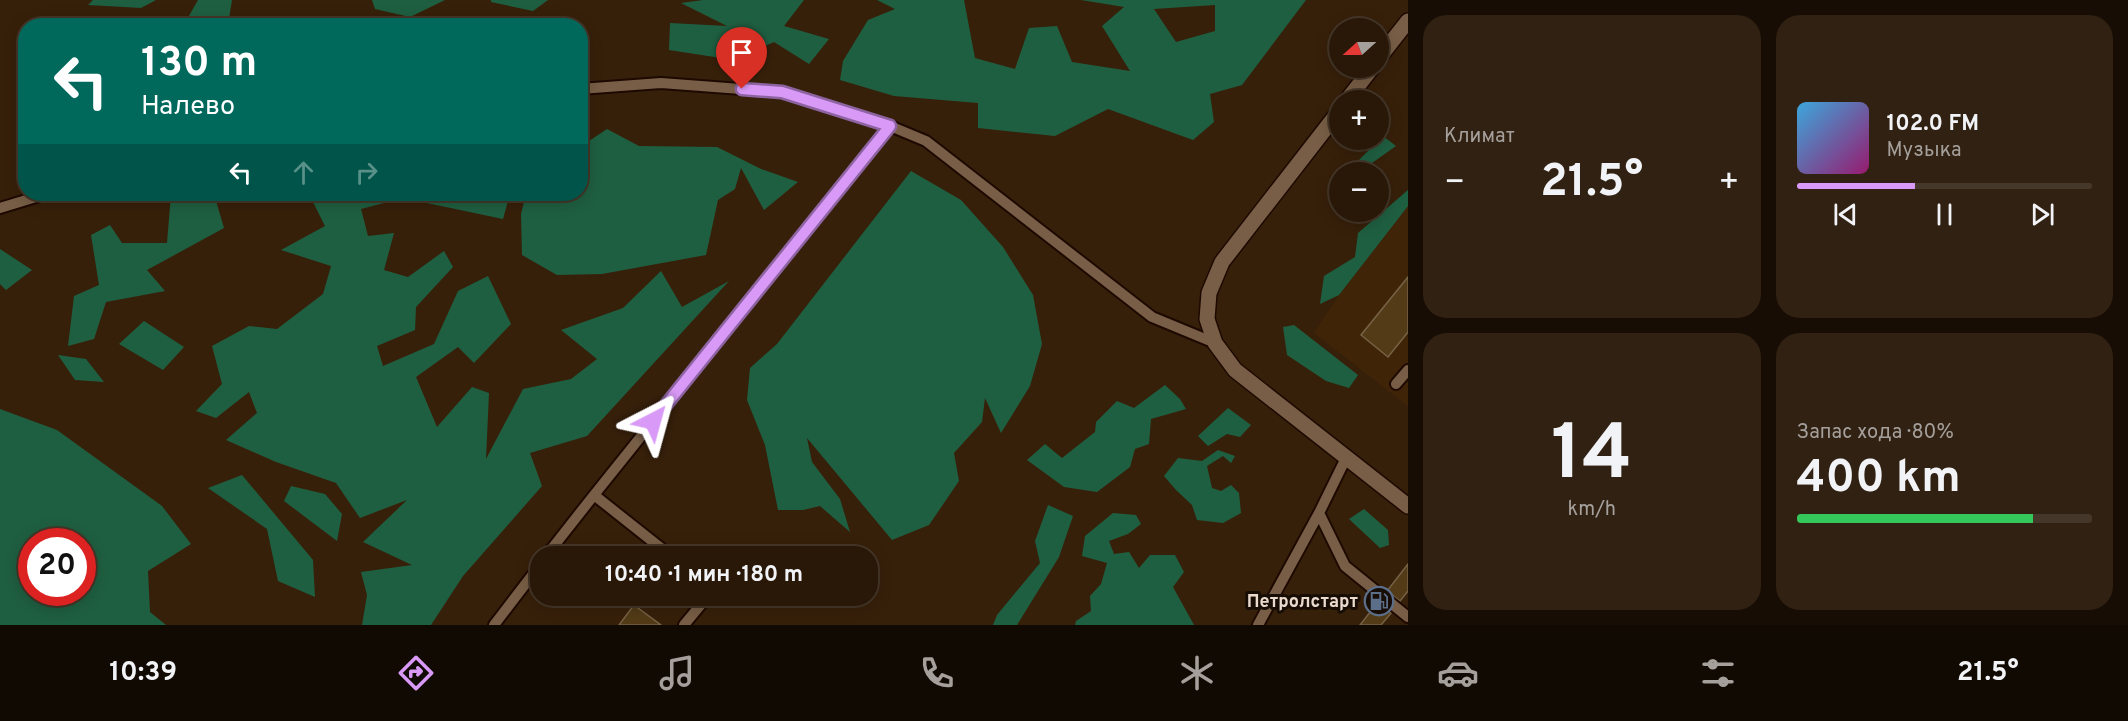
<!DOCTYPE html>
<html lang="ru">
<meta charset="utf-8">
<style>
:root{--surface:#291808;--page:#312112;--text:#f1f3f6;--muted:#a5a09c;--line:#453729;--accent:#d99af7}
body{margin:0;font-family:Overpass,sans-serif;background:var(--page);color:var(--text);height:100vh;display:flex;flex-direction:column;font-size:22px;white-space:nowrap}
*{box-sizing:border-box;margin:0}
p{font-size:20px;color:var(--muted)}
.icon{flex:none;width:33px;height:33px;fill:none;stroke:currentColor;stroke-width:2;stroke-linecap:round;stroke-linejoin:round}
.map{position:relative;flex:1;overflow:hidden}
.drawer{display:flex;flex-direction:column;gap:15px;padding:15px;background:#170d04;width:720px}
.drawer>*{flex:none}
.top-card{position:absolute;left:18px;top:18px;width:570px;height:183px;border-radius:24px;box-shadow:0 3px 15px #0003,0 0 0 2px var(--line);background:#00695c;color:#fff;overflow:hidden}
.needle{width:39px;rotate:249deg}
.fabs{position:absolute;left:1329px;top:18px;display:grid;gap:12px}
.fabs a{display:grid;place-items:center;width:60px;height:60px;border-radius:50%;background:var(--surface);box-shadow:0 3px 15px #0003,0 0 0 2px var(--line);font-size:30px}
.speed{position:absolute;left:18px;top:528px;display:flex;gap:12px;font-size:30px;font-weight:700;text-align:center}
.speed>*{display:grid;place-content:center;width:78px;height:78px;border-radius:50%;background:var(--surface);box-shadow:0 3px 15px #0003,0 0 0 2px var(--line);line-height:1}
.speed .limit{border:9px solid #d22;background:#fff;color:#111}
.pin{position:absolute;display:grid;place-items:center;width:51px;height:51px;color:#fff;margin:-62px -26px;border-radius:50% 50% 50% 0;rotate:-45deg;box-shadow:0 0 6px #0007}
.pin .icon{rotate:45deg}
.me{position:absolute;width:66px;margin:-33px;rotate:39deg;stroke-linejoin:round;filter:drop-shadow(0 0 4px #0008)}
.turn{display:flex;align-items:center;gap:21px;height:126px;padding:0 24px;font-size:27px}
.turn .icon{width:78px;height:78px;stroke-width:2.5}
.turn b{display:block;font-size:42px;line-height:51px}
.lanes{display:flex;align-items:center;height:57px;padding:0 24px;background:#0003;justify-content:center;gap:30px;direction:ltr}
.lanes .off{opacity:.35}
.big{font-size:45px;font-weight:700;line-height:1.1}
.drawer .card{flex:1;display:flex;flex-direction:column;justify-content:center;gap:9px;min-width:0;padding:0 21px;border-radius:24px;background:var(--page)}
.drawer .dial{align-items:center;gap:0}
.dial b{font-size:78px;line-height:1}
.song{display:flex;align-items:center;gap:18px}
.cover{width:72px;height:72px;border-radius:9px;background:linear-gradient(135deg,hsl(200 70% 55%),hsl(320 70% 35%))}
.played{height:6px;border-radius:3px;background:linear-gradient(90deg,var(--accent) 40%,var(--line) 40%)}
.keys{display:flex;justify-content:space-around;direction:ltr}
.heat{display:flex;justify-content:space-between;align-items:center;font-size:33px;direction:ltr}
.charge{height:9px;border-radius:4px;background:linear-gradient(90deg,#34c759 80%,var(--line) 0)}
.drawer .tiles{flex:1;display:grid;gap:15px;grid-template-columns:repeat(2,1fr)}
.trip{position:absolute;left:530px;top:546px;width:348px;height:60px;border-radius:24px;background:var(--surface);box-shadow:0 3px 15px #0003,0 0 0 2px var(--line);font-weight:700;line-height:60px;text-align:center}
.dock{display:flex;height:96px;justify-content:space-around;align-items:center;background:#100a03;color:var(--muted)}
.dock .icon{width:42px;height:42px}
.dock .selected{color:var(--accent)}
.dock b{font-size:27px;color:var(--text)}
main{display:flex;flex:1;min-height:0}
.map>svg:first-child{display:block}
</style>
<main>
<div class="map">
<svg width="1408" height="625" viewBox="0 0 1408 625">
<rect width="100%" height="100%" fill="#37200a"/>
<path fill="#402407" d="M1408,206V406L1314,333L1339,295Z"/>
<path fill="#1f5f41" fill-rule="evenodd" d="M93,0H156L141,8L88,5Z
M198,0H232L228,25H210L218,17L186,21Z
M372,0H445L410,17L375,9Z
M491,0H548L533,11L491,2Z
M703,0H804L784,26L829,39L809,64L774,42L734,60L669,50L670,23L727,26L681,3Z
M877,0H964L975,58L1015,69L1029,28L1057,26L1072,62L1130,71L1102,26L1124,7L1081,0H1306L1242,85L1210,94L1214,122L1193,140L1108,109L1055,136L978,128V103L894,96L840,80L843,61L868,20L895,9ZM1215,5V31L1176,42L1154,9Z
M425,22L477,23L475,26H427Z
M607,129L639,146L717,147L761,169L798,182L764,210L741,168L735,189L718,200L706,255L602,274L557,275L522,255L521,214L526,194H580L581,137L586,143Z
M1383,136L1396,146L1372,163L1366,172H1349L1348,171Z
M911,171L961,200L1003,247L1033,295L1042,344L1030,386L1001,433L985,398L982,422L954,453L959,481L929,525L892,540L807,438L812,462L840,499L850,532L820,506L803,510H778L765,445L747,400L750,368L777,344Z
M1408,190V206L1339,295L1320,304L1324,276L1355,257L1358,233Z
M171,194H214L224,228L147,270L165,291L106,302L94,339L68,346L74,296L99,285L91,235L110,225L122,243H167Z
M309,194H510L503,219L403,198L361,209L368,236L394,233L384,270L408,277L444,251L453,267L416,307L415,330L377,346L383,366L434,344L458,291L488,276L511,324L474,363L458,347L416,377L437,427L472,387L489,393L486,459L523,389L571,379L597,359L561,330L623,308L661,271L682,307L729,281L587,436L530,453L542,486L463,576L431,625H362L367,595L361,572L412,565L363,542L407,500L360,518L336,483L276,462L226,440L257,413L249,392L216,418L196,411L222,384L212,346L249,326L277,329L323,294L331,266L281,250L325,226Z
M0,249L32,270L6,290L0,284Z
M144,321L184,347L163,370L119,344Z
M1294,325L1358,375L1349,388L1326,381L1287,355L1283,327Z
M58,355L86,359L104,382L75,380Z
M1165,385L1180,399L1186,409L1151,419L1149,444L1135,449L1130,467L1097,492L1064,487L1027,460L1045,444L1062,458L1095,432L1096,422L1117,401L1134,408Z
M1228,408L1251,425L1240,437L1227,434L1208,446L1198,436Z
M0,409L57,430L162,506L191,544L148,571L150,612L166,625H0ZM32,542H82V592H32Z
M1218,450L1235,456L1231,463L1223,456L1207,466L1212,488L1221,491L1231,485L1239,493L1241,513L1223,523L1197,520L1192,505L1176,490L1164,476L1178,458L1202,461Z
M242,475L313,560L315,597L278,581L267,529L208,488Z
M291,486L325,494L342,514L337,541L284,501Z
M1048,505L1073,516L1059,557L1017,625H993L997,615L1040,563L1035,541Z
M1364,509L1388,530L1389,545L1380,548L1349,519Z
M1113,513L1136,515L1141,524L1128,534L1109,541L1114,554L1129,552L1139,568L1150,555H1175L1184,572L1173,587L1194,625H1075L1076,621L1091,611L1090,596L1101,584L1107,563L1082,556L1085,536Z"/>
<path fill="#523b16" stroke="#766246" stroke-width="1.5" d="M1408,277V332L1388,357L1361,335Z
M1408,564V591L1400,601L1387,591Z
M1378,602L1391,613L1381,625H1360Z
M634,605L661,625H619Z"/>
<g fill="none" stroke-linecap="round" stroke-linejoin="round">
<g stroke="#1e0900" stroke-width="14">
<path id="service" d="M580,89L661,83L782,92L890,126
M0,208L46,194
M1396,384L1408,370
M1346,458L1319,513L1345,566L1408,617
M594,495L671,556
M546,556L594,495L890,126L926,141L1152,317L1215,343
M494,625L540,565
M684,625L708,596
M1258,625L1319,513"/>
</g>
<g stroke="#1e0900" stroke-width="18">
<path id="tertiary" d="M1378,59L1408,21
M1347,100L1372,68
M1340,110L1222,262L1209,293L1207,319L1215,343L1235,370L1408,506"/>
</g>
<use href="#service" stroke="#785e46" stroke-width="10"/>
<use href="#tertiary" stroke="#785e46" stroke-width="15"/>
</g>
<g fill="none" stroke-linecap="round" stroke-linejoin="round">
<g stroke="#8d64a1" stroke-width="15">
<path id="route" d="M653,421L890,126L782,92L742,89"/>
</g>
<use href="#route" stroke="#d99af7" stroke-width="10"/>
</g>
<defs>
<g id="fuel-ring" transform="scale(1.5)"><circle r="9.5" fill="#170d05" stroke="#5c6f8a" stroke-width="1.5"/><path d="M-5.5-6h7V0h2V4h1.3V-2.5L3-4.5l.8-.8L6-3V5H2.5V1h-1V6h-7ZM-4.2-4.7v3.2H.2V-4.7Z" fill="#5c6f8a"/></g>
</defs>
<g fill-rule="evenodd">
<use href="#fuel-ring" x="1379" y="601"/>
</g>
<g text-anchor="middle" stroke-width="6" stroke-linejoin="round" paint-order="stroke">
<g font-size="18" font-weight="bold" fill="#e9dacd" stroke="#170d05" text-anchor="end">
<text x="1358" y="607">Петролстарт</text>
</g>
</g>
</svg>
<div class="fabs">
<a><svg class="needle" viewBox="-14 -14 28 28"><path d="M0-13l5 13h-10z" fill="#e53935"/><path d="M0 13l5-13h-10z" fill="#a5a09c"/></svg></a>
<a>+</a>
<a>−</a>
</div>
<div class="speed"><div class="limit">20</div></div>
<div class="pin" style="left:742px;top:89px;background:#d93025"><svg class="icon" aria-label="arrive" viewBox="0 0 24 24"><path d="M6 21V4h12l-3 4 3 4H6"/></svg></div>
<svg class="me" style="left:653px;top:421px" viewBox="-20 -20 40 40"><path d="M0-17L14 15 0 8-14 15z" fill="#d99af7" stroke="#fff" stroke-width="4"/></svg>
<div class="trip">10:40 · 1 мин · 180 m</div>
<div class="top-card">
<div class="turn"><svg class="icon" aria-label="left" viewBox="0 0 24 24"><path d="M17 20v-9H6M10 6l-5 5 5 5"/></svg><div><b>130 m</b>Налево</div></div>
<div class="lanes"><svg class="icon" aria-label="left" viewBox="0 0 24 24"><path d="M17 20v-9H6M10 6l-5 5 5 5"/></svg><svg class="icon off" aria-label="ahead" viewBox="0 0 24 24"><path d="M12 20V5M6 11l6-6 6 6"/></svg><svg class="icon off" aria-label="right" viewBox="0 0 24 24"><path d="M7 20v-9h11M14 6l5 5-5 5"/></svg></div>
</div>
</div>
<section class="drawer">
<div class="tiles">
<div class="card"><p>Климат</p>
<div class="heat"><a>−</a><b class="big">21.5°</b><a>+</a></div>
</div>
<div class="card">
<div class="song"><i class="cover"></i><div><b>102.0 FM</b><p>Музыка</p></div></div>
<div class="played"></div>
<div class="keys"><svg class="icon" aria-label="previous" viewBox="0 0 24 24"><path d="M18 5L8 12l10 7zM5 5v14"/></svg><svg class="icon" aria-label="pause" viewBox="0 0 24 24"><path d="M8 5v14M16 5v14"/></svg><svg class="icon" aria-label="next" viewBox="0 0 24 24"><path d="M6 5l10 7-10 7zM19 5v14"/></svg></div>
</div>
<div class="card dial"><b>14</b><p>km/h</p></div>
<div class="card"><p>Запас хода · 80%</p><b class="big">400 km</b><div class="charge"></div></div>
</div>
</section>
</main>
<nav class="dock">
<b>10:39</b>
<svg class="icon selected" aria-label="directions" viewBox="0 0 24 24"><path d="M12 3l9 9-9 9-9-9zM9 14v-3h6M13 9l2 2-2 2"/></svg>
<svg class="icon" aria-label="music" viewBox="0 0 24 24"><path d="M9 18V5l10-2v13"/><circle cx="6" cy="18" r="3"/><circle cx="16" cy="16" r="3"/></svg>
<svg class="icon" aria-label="phone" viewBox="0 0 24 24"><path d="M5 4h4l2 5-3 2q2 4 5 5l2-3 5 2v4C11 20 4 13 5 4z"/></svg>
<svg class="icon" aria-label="climate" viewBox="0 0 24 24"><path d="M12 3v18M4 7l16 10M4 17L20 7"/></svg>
<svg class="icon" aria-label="car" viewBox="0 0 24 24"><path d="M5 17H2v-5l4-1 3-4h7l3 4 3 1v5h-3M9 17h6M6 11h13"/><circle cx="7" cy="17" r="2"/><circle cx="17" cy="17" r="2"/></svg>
<svg class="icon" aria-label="filters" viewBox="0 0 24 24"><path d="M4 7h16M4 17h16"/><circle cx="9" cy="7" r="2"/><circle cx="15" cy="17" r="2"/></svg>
<b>21.5°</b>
</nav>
